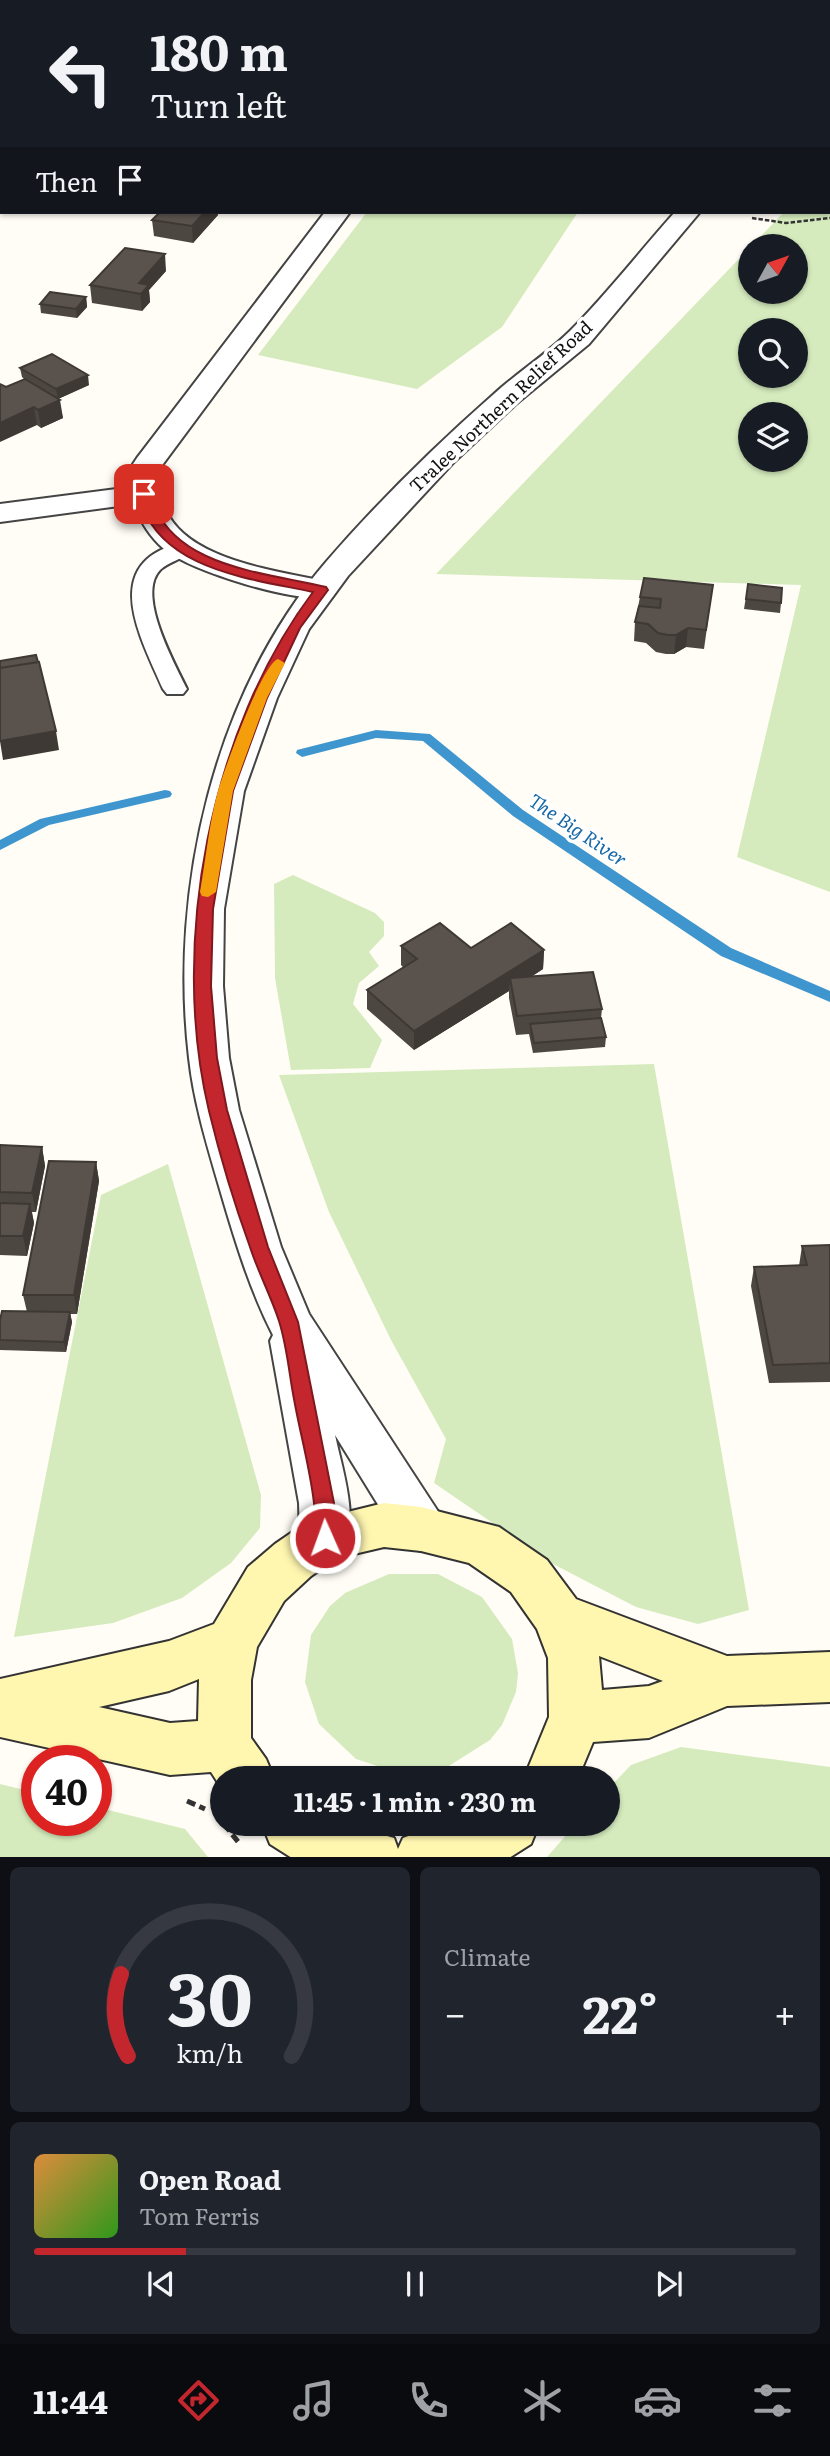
<!DOCTYPE html>
<meta charset="utf-8">
<style>
:root{--surface:#171b24;--page:#20242c;--text:#f1f3f6;--muted:#9ea1a6;--line:#363941;--accent:#c4262e}
body{margin:0;font-family:Literata,serif;background:var(--page);color:var(--text);height:100vh;display:flex;flex-direction:column;font-size:26px;white-space:nowrap}
*{box-sizing:border-box;margin:0}
p{font-size:23px;color:var(--muted)}
.icon{flex:none;width:38px;height:38px;fill:none;stroke:currentColor;stroke-width:2;stroke-linecap:round;stroke-linejoin:round}
.map{position:relative;height:1857px;overflow:hidden}
.side{display:flex;flex-direction:column;gap:10px;padding:10px;background:#0d0f14;flex:1}
.side>*{flex:none}
.guide{position:absolute;left:0px;top:0px;width:831px;height:214px;box-shadow:0 2px 5px #0004;background:#171b24;color:var(--text);overflow:hidden}
.needle{width:46px;rotate:50deg}
.buttons{position:absolute;left:738px;top:234px;display:grid;gap:14px}
.buttons a{display:grid;place-items:center;width:70px;height:70px;border-radius:50%;background:var(--surface);box-shadow:0 2px 5px #0004;font-size:35px}
.speed{position:absolute;left:21px;top:1745px;display:flex;gap:14px;font-size:35px;font-weight:700;text-align:center}
.speed>*{display:grid;place-content:center;width:91px;height:91px;border-radius:50%;background:var(--surface);box-shadow:0 2px 5px #0004;line-height:1}
.speed .limit{border:10px solid #d22;background:#fff;color:#111}
.pin{position:absolute;display:grid;place-items:center;width:60px;height:60px;color:#fff;margin:-30px;border-radius:14px;box-shadow:0 4px 10px #0006}
.me{position:absolute;width:77px;margin:-38px;rotate:358deg;stroke-linejoin:round;filter:drop-shadow(0 0 5px #0008)}
.turn{display:flex;align-items:center;gap:24px;height:147px;padding:0 35px;font-size:32px}
.turn .icon{width:91px;height:91px;stroke-width:2.5}
.turn b{display:block;font-size:49px;line-height:60px}
.then{display:flex;align-items:center;height:66px;padding:0 35px;background:#0003;gap:14px;font-size:26px}
.big{font-size:52px;font-weight:700;line-height:1.1}
.side .widget{flex:1;display:flex;flex-direction:column;justify-content:center;gap:10px;min-width:0;padding:0 24px;border-radius:10px;background:var(--page)}
.side .dial{align-items:center;gap:0}
.dial svg{height:182px;overflow:visible;fill:none;stroke:var(--line);stroke-width:7;stroke-linecap:round;text-anchor:middle}
.dial text{fill:var(--text);stroke:none}
.song{display:flex;align-items:center;gap:21px}
.cover{width:84px;height:84px;border-radius:10px;background:linear-gradient(135deg,hsl(30 70% 55%),hsl(110 70% 35%))}
.played{height:7px;border-radius:4px;background:linear-gradient(90deg,var(--accent) 20%,var(--line) 20%)}
.keys{display:flex;justify-content:space-around;direction:ltr}
.heat{display:flex;justify-content:space-between;align-items:center;font-size:38px;direction:ltr}
.side .tiles{flex:1;display:grid;gap:10px;grid-template-columns:1fr 1fr}
.widget:last-child{grid-column:span 2}
.trip{position:absolute;left:210px;top:1766px;width:410px;height:70px;border-radius:35px;background:var(--surface);box-shadow:0 2px 5px #0004;font-weight:700;line-height:70px;text-align:center}
.tab-bar{display:flex;height:112px;justify-content:space-around;align-items:center;background:#090b0e;color:var(--muted)}
.tab-bar .icon{width:49px;height:49px}
.tab-bar .current{color:var(--accent)}
.tab-bar b{font-size:32px;color:var(--text)}
.map>svg:first-child{display:block}
</style>
<div class="map">
<svg width="830" height="1858" viewBox="0 0 830 1858">
<rect width="100%" height="100%" fill="#fffdf5"/>
<path fill="#d5ebbd" fill-rule="evenodd" d="M0,0H341L346,2H2L0,189Z
M830,178V892L737,857L801,585L436,574L784,212H830ZM751,247H796V292H751ZM751,331H796V376H751ZM751,415H796V460H751Z
M367,212H578L502,327L417,389L258,355Z
M293,875L375,913L384,922V936L369,952L379,966L359,983L353,1004L382,1040L370,1068L291,1070L275,978L274,884Z
M654,1064L749,1610L698,1624L636,1607L553,1564L434,1483L446,1439L391,1340L329,1212L279,1075Z
M168,1164L261,1495L260,1528L231,1563L182,1598L113,1623L14,1637L101,1195Z
M389,1574H438L482,1597L512,1639L518,1673L516,1692L502,1725L490,1740L444,1769L402,1774L356,1759L319,1724L305,1682L311,1635L330,1606L345,1593Z
M681,1747L830,1767V1857H547L576,1824H607V1790L631,1765Z
M0,1784L37,1793V1820H96V1807L185,1829L208,1857H0Z"/>
<g fill="none" stroke-linecap="round" stroke-linejoin="round">
<path fill="#3f96cf" fill-rule="evenodd" d="M376,730L430,734L523,810L731,948L830,991V1002L721,956L513,816L423,741L376,738L302,757L296,753L297,750Z
M165,790L170,791L172,794L170,797L49,825L0,850V840L40,819Z"/>
<g stroke="#444" stroke-width="4">
<path id="service" d="M181,543L189,544L192,549C184,560 169,561 160,570C136,595 175,664 187,689L183,694H167L163,689C141,638 98,563 181,543Z"/>
</g>
<g stroke="#444" stroke-width="4">
<path id="minor" d="M356,0H379L380,2H357Z
M325,212H350L163,464C162,475 160,487 162,497C173,561 282,571 332,583L337,590L332,597C301,605 189,571 164,549C149,536 141,522 134,504L0,522V504L132,487L133,464L137,458Z"/>
</g>
<g stroke="#444" stroke-width="4">
<path id="tertiary" d="M757,0H777V2H757Z
M675,212H700L589,344L516,404L454,462L348,576L309,629L277,698L244,791L224,909L223,986L229,1058L239,1110L281,1247L309,1314L439,1513L446,1529L439,1545L421,1551L403,1545L335,1435C343,1473 359,1518 343,1554L325,1561L307,1554L300,1538L299,1503L270,1341L273,1335C250,1290 235,1241 221,1193C208,1148 194,1104 189,1058C169,889 214,693 326,562C377,503 435,446 494,394C518,372 547,354 570,331C607,294 640,251 675,212Z"/>
</g>
<g stroke="#333" stroke-width="4">
<path id="secondary" d="M384,1503L421,1507L499,1527L547,1560L576,1599L727,1656L830,1652V1702L727,1706L649,1738L593,1742L578,1778H524L549,1717L548,1658L537,1629L511,1592L469,1563L421,1551L384,1547L337,1558L311,1576L284,1601L257,1647L251,1680V1738L266,1759L274,1778H222V1789L211,1772L170,1775L0,1737V1679L169,1641L214,1624L248,1567L275,1544L307,1522ZM599,1656L663,1681L649,1686L602,1690ZM199,1679L198,1721L170,1723L99,1707L169,1691Z
M262,1824H346L394,1838L398,1849L403,1838C445,1821 494,1820 539,1824L531,1844L509,1858H292L270,1844Z"/>
</g>
<path stroke="#333" stroke-width="2.5" stroke-dasharray="4.5 2" stroke-linecap="butt" d="M752,218L786,223L830,218"/>
<path stroke="#333" stroke-width="5" stroke-dasharray="9 4.5" stroke-linecap="butt" d="M187,1801L205,1809
M224,1824L239,1843"/>
<use href="#service" fill="#fff" fill-rule="evenodd"/>
<use href="#minor" fill="#fff" fill-rule="evenodd"/>
<use href="#tertiary" fill="#fff" fill-rule="evenodd"/>
<use href="#secondary" fill="#fff6b0" fill-rule="evenodd"/>
</g>
<path fill="#4d4742" d="M218,215L193,243L154,236L152,220Z
M166,271L149,290L150,302L142,311L92,303L90,285Z
M86,297L87,307L77,318L41,313L40,304Z
M20,368L89,385L58,399L63,418L41,428L37,425L6,387L24,379L22,377Z
M748,584L781,603L780,613L744,609Z
M713,585L704,649L686,647L674,654H666L656,652L646,643L634,641L635,622L640,597Z
M401,946L544,950L543,969L531,977L602,1009L601,1018L606,1037L605,1047L533,1053L529,1034L516,1035L509,998V991L414,1050L367,1009V990L404,968L401,965Z
M0,1145L42,1147L45,1166L36,1212H32L34,1223L27,1256L0,1255Z
M96,1162L99,1181L77,1314H70L72,1322L66,1352L0,1350V1320L27,1312L23,1295Z
M830,1245V1382L769,1383L751,1286L754,1267L799,1266L802,1246Z"/>
<path fill="#3f3936" d="M205,212H218V215L193,243L192,226Z
M165,254L166,271L149,290L150,302L142,311L139,283Z
M86,297L87,307L77,318L76,309Z
M88,375L89,385L58,399L56,389Z
M60,400L63,418L41,428L38,410Z
M34,407L37,425L0,442V423Z
M688,628L686,647L674,654L676,635Z
M56,731L59,750L3,760L0,741Z
M544,950L543,969L512,989L510,978L509,991L414,1050V1031Z
M42,1147L45,1166L36,1212L32,1193Z
M96,1162L99,1181L77,1314L74,1295Z
M30,1204L34,1223L27,1256L23,1236Z
M70,1312L72,1322L66,1352L64,1342Z"/>
<path fill="#5a524d" stroke="#3f3936" stroke-width="2" d="M160,212H205L192,226L152,220Z
M125,248L165,254L139,283L149,285L141,294L90,285Z
M50,292L86,297L76,309L40,304Z
M52,354L88,375L56,389L20,368Z
M25,379L60,400L38,410L34,407L0,423V384L6,387Z
M644,578L713,585L706,630L688,628L676,635H668L658,633L648,624L635,622L639,606L660,608L661,599L640,597Z
M748,584L782,588L781,603L746,599Z
M36,655L38,662L0,668V661Z
M39,662L56,731L0,741V668Z
M440,923L471,948L511,923L544,950L414,1031L367,990L417,959L401,946Z
M593,972L602,1009L517,1016L510,978Z
M601,1018L606,1037L534,1043L530,1024Z
M0,1145L42,1147L32,1193L0,1192Z
M49,1161L96,1162L74,1295H23Z
M0,1203L30,1204L23,1236H0Z
M830,1245V1363L773,1365L754,1267L807,1265L802,1246Z
M2,1311L70,1312L64,1342L0,1340V1320Z"/>
<path fill="#c4262e" stroke="#7f191e" stroke-width="2" d="M144,490L150,494C170,568 264,572 326,587L328,590L300,628L267,698L233,791L213,909L211,986L217,1058L227,1110L268,1247L298,1322L334,1503L335,1538L332,1544L325,1547L318,1544C312,1531 315,1516 314,1503C310,1468 300,1433 294,1399C289,1373 287,1346 279,1321C271,1296 258,1272 250,1247C234,1203 220,1156 209,1111C169,944 210,729 313,592C248,578 157,570 138,494Z"/>
<path fill="#f59e0b" d="M278,659L285,663L267,698L233,791L216,892L208,897L202,896L200,892C206,859 209,823 218,791C224,770 262,664 278,659Z"/>
<g text-anchor="middle" stroke-width="7" stroke-linejoin="round" paint-order="stroke">
<g font-size="18" fill="#111" stroke="#fff">
<text transform="translate(501 407) rotate(-43)" y="6">Tralee Northern Relief Road</text>
</g>
<g font-size="19" font-style="italic" fill="#1768a6" stroke="#fff">
<text transform="translate(578 830) rotate(34)" y="7">The Big River</text>
</g>
</g>
</svg>
<div class="buttons">
<a><svg class="needle" viewBox="-14 -14 28 28"><path d="M0-13l5 13h-10z" fill="#e53935"/><path d="M0 13l5-13h-10z" fill="#9ea1a6"/></svg></a>
<a><svg class="icon" aria-label="search" viewBox="0 0 24 24"><circle cx="10" cy="10" r="6"/><path d="M15 15l6 6"/></svg></a>
<a><svg class="icon" aria-label="layers" viewBox="0 0 24 24"><path d="M12 4l9 5-9 5-9-5zM3 14l9 5 9-5"/></svg></a>
</div>
<div class="speed"><div class="limit">40</div></div>
<div class="pin" style="left:144px;top:494px;background:#d93025"><svg class="icon" aria-label="arrive" viewBox="0 0 24 24"><path d="M6 21V4h12l-3 4 3 4H6"/></svg></div>
<svg class="me" style="left:325px;top:1538px" viewBox="-20 -20 40 40"><circle r="17" fill="#c4262e" stroke="#fff" stroke-width="3"/><path d="M0-11L8 9 0 5-8 9z" fill="#fff"/></svg>
<div class="trip">11:45 · 1 min · 230 m</div>
<div class="guide">
<div class="turn"><svg class="icon" aria-label="left" viewBox="0 0 24 24"><path d="M17 20v-9H6M10 6l-5 5 5 5"/></svg><div><b>180 m</b>Turn left</div></div>
<div class="then">Then<svg class="icon" aria-label="arrive" viewBox="0 0 24 24"><path d="M6 21V4h12l-3 4 3 4H6"/></svg></div>
</div>
</div>
<section class="side">
<div class="tiles">
<div class="widget dial"><svg viewBox="0 0 100 80">
<path d="M14 69A42 42 0 1 1 86 69"/>
<path d="M14 69A42 42 0 0 1 11 33" stroke="#c4262e"/>
<text x="50" y="56" font-size="32" font-weight="700">30</text>
<text x="50" y="72" font-size="11">km/h</text>
</svg></div>
<div class="widget"><p>Climate</p>
<div class="heat"><a>−</a><b class="big">22°</b><a>+</a></div>
</div>
<div class="widget">
<div class="song"><i class="cover"></i><div><b>Open Road</b><p>Tom Ferris</p></div></div>
<div class="played"></div>
<div class="keys"><svg class="icon" aria-label="previous" viewBox="0 0 24 24"><path d="M18 5L8 12l10 7zM5 5v14"/></svg><svg class="icon" aria-label="pause" viewBox="0 0 24 24"><path d="M8 5v14M16 5v14"/></svg><svg class="icon" aria-label="next" viewBox="0 0 24 24"><path d="M6 5l10 7-10 7zM19 5v14"/></svg></div>
</div>
</div>
</section>
<nav class="tab-bar">
<b>11:44</b>
<svg class="icon current" aria-label="directions" viewBox="0 0 24 24"><path d="M12 3l9 9-9 9-9-9zM9 14v-3h6M13 9l2 2-2 2"/></svg>
<svg class="icon" aria-label="music" viewBox="0 0 24 24"><path d="M9 18V5l10-2v13"/><circle cx="6" cy="18" r="3"/><circle cx="16" cy="16" r="3"/></svg>
<svg class="icon" aria-label="phone" viewBox="0 0 24 24"><path d="M5 4h4l2 5-3 2q2 4 5 5l2-3 5 2v4C11 20 4 13 5 4z"/></svg>
<svg class="icon" aria-label="climate" viewBox="0 0 24 24"><path d="M12 3v18M4 7l16 10M4 17L20 7"/></svg>
<svg class="icon" aria-label="car" viewBox="0 0 24 24"><path d="M5 17H2v-5l4-1 3-4h7l3 4 3 1v5h-3M9 17h6M6 11h13"/><circle cx="7" cy="17" r="2"/><circle cx="17" cy="17" r="2"/></svg>
<svg class="icon" aria-label="filters" viewBox="0 0 24 24"><path d="M4 7h16M4 17h16"/><circle cx="9" cy="7" r="2"/><circle cx="15" cy="17" r="2"/></svg>
</nav>
